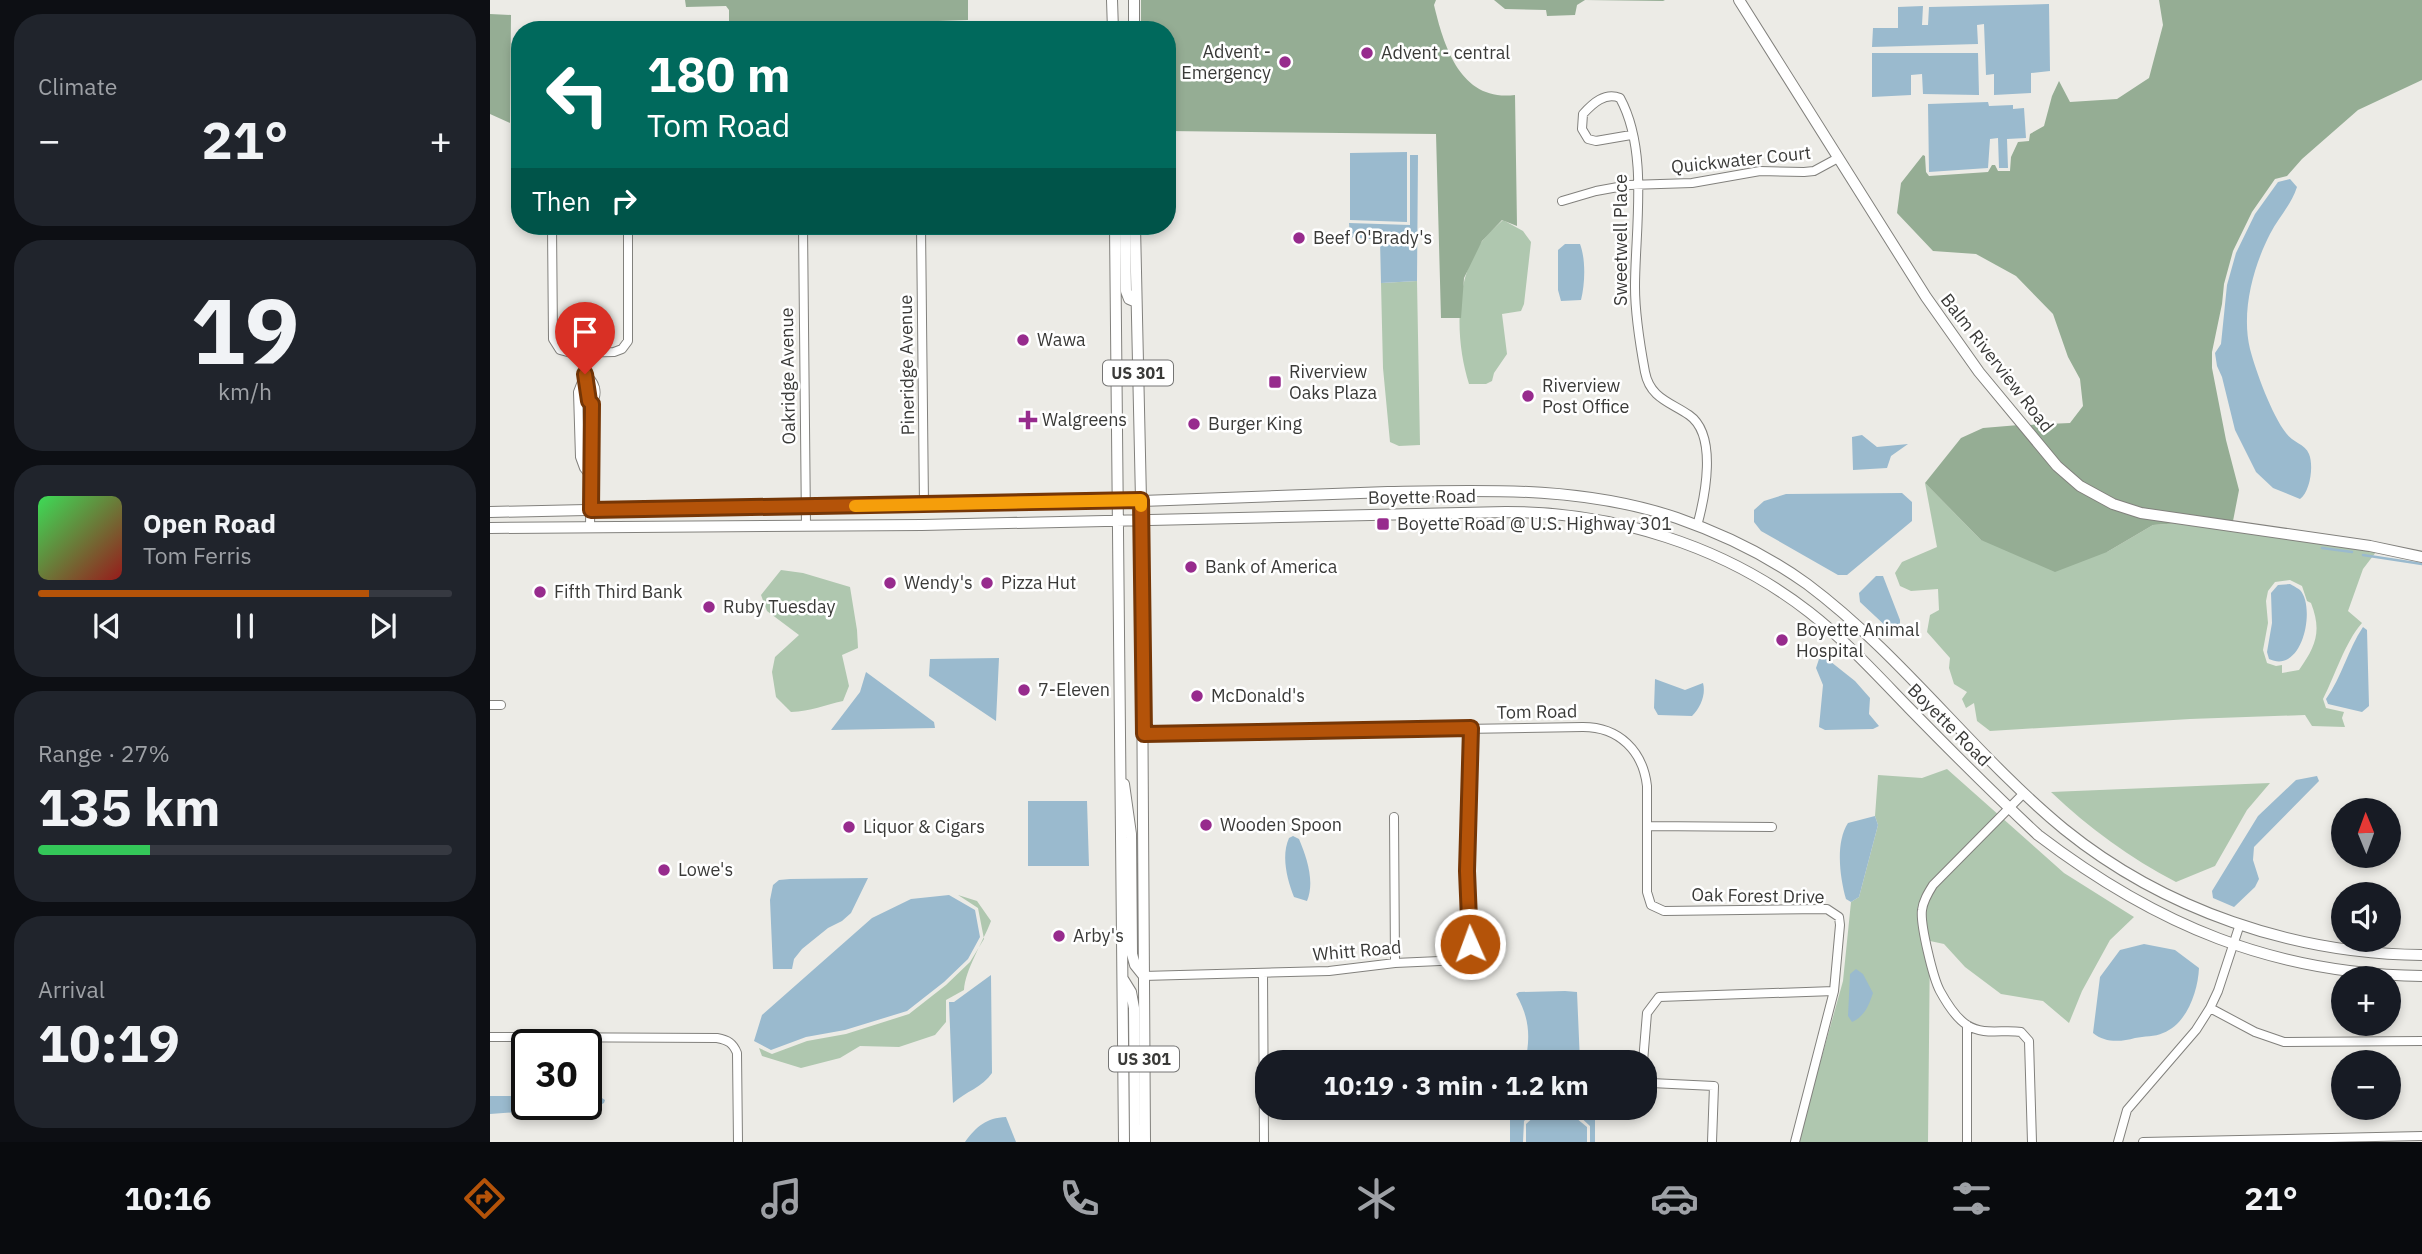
<!DOCTYPE html>
<meta charset="utf-8">
<style>
:root{--surface:#171b24;--page:#20242c;--text:#f1f3f6;--muted:#9ea1a6;--line:#363941;--accent:#b45309}
body{margin:0;font-family:"IBM Plex Sans",sans-serif;background:var(--page);color:var(--text);height:100vh;display:flex;flex-direction:column;font-size:26px;white-space:nowrap}
*{box-sizing:border-box;margin:0}
p{font-size:23px;color:var(--muted)}
.icon{flex:none;width:38px;height:38px;fill:none;stroke:currentColor;stroke-width:2;stroke-linecap:round;stroke-linejoin:round}
.map{position:relative;flex:1;overflow:hidden}
.sheet{display:flex;flex-direction:column;gap:14px;padding:14px;background:#0d0f14;width:490px}
.sheet>*{flex:none}
.guide{position:absolute;left:21px;top:21px;width:665px;height:214px;border-radius:28px;box-shadow:0 4px 10px #0003;background:#00695c;color:#fff;overflow:hidden}
.needle{width:46px;rotate:359deg}
.controls{position:absolute;left:1841px;top:798px;display:grid;gap:14px}
.controls a{display:grid;place-items:center;width:70px;height:70px;border-radius:50%;background:var(--surface);box-shadow:0 4px 10px #0003;font-size:35px}
.speed{position:absolute;left:21px;top:1029px;display:flex;gap:14px;font-size:35px;font-weight:700;text-align:center}
.speed>*{display:grid;place-content:center;width:91px;height:91px;border-radius:50%;background:var(--surface);box-shadow:0 4px 10px #0003;line-height:1}
.speed .limit{border:4px solid #111;border-radius:10px;background:#fff;color:#111}
.pin{position:absolute;display:grid;place-items:center;width:60px;height:60px;color:#fff;margin:-72px -30px;border-radius:50% 50% 50% 0;rotate:-45deg;box-shadow:0 0 7px #0007}
.pin .icon{rotate:45deg}
.me{position:absolute;width:77px;margin:-38px;rotate:358deg;stroke-linejoin:round;filter:drop-shadow(0 0 5px #0008)}
.turn{display:flex;align-items:center;gap:24px;height:147px;padding:0 21px;font-size:32px}
.turn .icon{width:91px;height:91px;stroke-width:2.5}
.turn b{display:block;font-size:49px;line-height:60px}
.then{display:flex;align-items:center;height:66px;padding:0 21px;background:#0003;gap:14px;font-size:26px}
.big{font-size:52px;font-weight:700;line-height:1.1}
.sheet .widget{flex:1;display:flex;flex-direction:column;justify-content:center;gap:10px;min-width:0;padding:0 24px;border-radius:28px;background:var(--page)}
.sheet .dial{align-items:center;gap:0}
.dial b{font-size:91px;line-height:1}
.song{display:flex;align-items:center;gap:21px}
.cover{width:84px;height:84px;border-radius:10px;background:linear-gradient(135deg,hsl(130 70% 55%),hsl(0 70% 35%))}
.played{height:7px;border-radius:4px;background:linear-gradient(90deg,var(--accent) 80%,var(--line) 80%)}
.keys{display:flex;justify-content:space-around;direction:ltr}
.heat{display:flex;justify-content:space-between;align-items:center;font-size:38px;direction:ltr}
.charge{height:10px;border-radius:5px;background:linear-gradient(90deg,#34c759 27%,var(--line) 0)}
.trip{position:absolute;left:765px;top:1050px;width:402px;height:70px;border-radius:28px;background:var(--surface);box-shadow:0 4px 10px #0003;font-weight:700;line-height:70px;text-align:center}
.tab-bar{display:flex;height:112px;justify-content:space-around;align-items:center;background:#090b0e;color:var(--muted)}
.tab-bar .icon{width:49px;height:49px}
.tab-bar .on{color:var(--accent)}
.tab-bar b{font-size:32px;color:var(--text)}
main{display:flex;flex:1;min-height:0}
.map>svg:first-child{display:block}
</style>
<main>
<section class="sheet">
<div class="widget"><p>Climate</p>
<div class="heat"><a>−</a><b class="big">21°</b><a>+</a></div>
</div>
<div class="widget dial"><b>19</b><p>km/h</p></div>
<div class="widget">
<div class="song"><i class="cover"></i><div><b>Open Road</b><p>Tom Ferris</p></div></div>
<div class="played"></div>
<div class="keys"><svg class="icon" aria-label="previous" viewBox="0 0 24 24"><path d="M18 5L8 12l10 7zM5 5v14"/></svg><svg class="icon" aria-label="pause" viewBox="0 0 24 24"><path d="M8 5v14M16 5v14"/></svg><svg class="icon" aria-label="next" viewBox="0 0 24 24"><path d="M6 5l10 7-10 7zM19 5v14"/></svg></div>
</div>
<div class="widget"><p>Range · 27%</p><b class="big">135 km</b><div class="charge"></div></div>
<div class="widget"><p>Arrival</p><b class="big">10:19</b></div>
</section>
<div class="map">
<svg width="1932" height="1142" viewBox="0 0 1932 1142">
<rect width="100%" height="100%" fill="#ecebe6"/>
<path fill="#afc7af" fill-rule="evenodd" d="M1013,220L1033,231L1041,242L1034,304L1031,311L1012,314L1017,354L1004,373L1002,381L996,384H979C965,339 964,279 993,240C999,233 1006,226 1013,220Z
M927,281L930,445L909,446L900,442L893,368L891,283Z
M1435,483L1491,540L1617,552L1663,525L1690,523L1886,552L1873,569L1858,611L1872,623C1855,642 1845,676 1833,699L1836,708L1854,712L1852,718L1855,727L1822,726L1815,715L1700,719L1500,731L1487,721L1484,703L1476,708L1472,699L1477,692L1464,684L1459,668L1460,658L1437,632L1440,615L1449,610L1448,589L1421,591L1410,586L1405,573L1412,562L1447,547ZM1800,580L1812,586L1817,601L1821,603C1832,631 1826,646 1809,670L1792,673V665L1786,666L1777,663L1773,650L1778,623L1776,601L1778,591L1785,582Z
M291,570L313,573L360,587L367,630L368,648L352,655L359,686L353,701C335,705 321,711 301,712L286,697L282,672L285,657L309,635L277,611L271,595Z
M1457,769L1574,873L1644,917L1620,940L1592,991L1579,1023L1553,1001L1511,994L1475,967L1454,944L1440,941L1438,1142H1308L1353,981L1361,902L1369,897L1388,825L1385,816L1388,775L1432,778Z
M1780,783L1757,810L1725,866L1686,882C1640,858 1599,828 1561,792Z
M468,895L487,901L501,921C493,942 475,970 474,990L456,1000V1022L445,1035L409,1047L370,1046L350,1058L311,1068L272,1056L269,1048L282,1054L317,1041L356,1034L419,1014L456,985L480,962L494,939L488,908Z"/>
<path fill="#95ad94" d="M195,0H478V20L239,28V10L236,6L196,7Z
M651,0H946L944,5C954,47 971,102 1025,95L1027,226L1012,220L992,241L974,278L971,318H951L946,134L677,131V30H651Z
M1004,0H1173L1175,1L1095,0L1087,5L1085,15L1057,16L1056,10L1015,9Z
M1669,0H1932V80L1868,110L1812,159L1797,176L1785,179L1762,212L1743,251L1734,284L1732,304L1722,352V368L1736,440L1749,490L1743,521C1692,514 1633,513 1591,481C1571,465 1555,444 1539,425L1580,423L1593,406L1590,379L1578,357L1563,314L1526,276L1486,254L1443,251L1407,213L1411,183L1433,155L1435,156L1436,172L1439,176L1498,172L1502,165H1505L1508,171H1520L1521,157L1528,142L1539,141L1540,134L1554,126L1562,96L1569,81L1580,102L1627,99L1659,78L1673,25Z
M0,14L21,15L20,123L0,114Z
M1529,425L1588,490L1622,508L1690,523L1663,525L1617,552L1565,572L1491,540L1435,483L1471,438L1493,428Z"/>
<path fill="#9abace" d="M1559,4L1560,71L1541,73V93L1504,95V74L1496,75L1494,24L1487,25L1488,44L1382,47L1383,28H1408V7L1433,6L1432,25H1438L1439,7Z
M1382,53H1488L1489,95L1433,94L1432,74L1421,75V95L1382,97Z
M1498,102L1499,106L1523,105V109L1534,108L1536,138L1517,139L1518,168H1509L1508,138L1500,139L1498,168L1439,172L1438,104Z
M917,152V222L860,220V153Z
M920,155H928L927,281L891,283L890,240L860,237L859,223L920,225Z
M1800,179L1807,187C1801,205 1789,217 1780,234C1763,267 1751,312 1760,349C1766,372 1782,415 1796,433C1802,442 1815,444 1819,454C1824,466 1820,492 1810,499L1783,488L1766,472L1745,430L1732,377L1727,366L1725,353L1731,344L1737,285L1746,253L1765,214L1788,182Z
M1075,244H1090C1096,260 1095,284 1091,300L1071,301L1068,290V250Z
M1372,435L1387,447L1418,444L1401,456L1397,468L1363,470L1362,437Z
M1412,493L1422,502V521L1357,575H1348L1271,531L1264,522V510L1274,501L1296,494Z
M1386,576H1393L1410,620V627L1401,631L1370,602L1369,593Z
M1800,584C1802,585 1809,589 1810,590C1826,607 1813,675 1779,659L1777,652L1782,623L1781,593L1788,585Z
M1873,627L1877,630L1879,706L1872,712L1838,704L1836,699C1852,677 1858,649 1873,627Z
M509,658L506,721L439,676L440,659Z
M1336,658L1365,681L1380,698L1379,714L1389,726L1383,729L1335,730L1329,727L1333,685L1326,668L1329,659Z
M376,672L444,722L445,728L341,730L370,692Z
M1165,679L1195,690L1213,683C1216,694 1211,707 1202,716L1168,715L1164,708Z
M1827,776L1829,781L1764,847L1763,860L1769,879L1765,887L1744,907L1723,898L1722,891L1768,816L1806,780Z
M538,801H597L599,866H538Z
M1385,816L1388,825L1369,897L1361,902L1356,899C1350,878 1345,843 1358,823Z
M803,836L809,839C817,858 825,882 817,901L804,897C797,879 791,856 799,838Z
M378,878L361,913L352,921L338,928L312,949L304,959L302,969H283L280,900L283,885L289,880L300,879Z
M459,895L485,910L490,937L478,959L454,982L417,1011L355,1030L316,1037L281,1050L264,1041L272,1015L382,918L421,899Z
M1654,944L1685,950L1709,968C1708,991 1697,1024 1673,1033C1665,1037 1654,1036 1645,1038C1631,1042 1615,1043 1603,1033L1610,977L1630,950Z
M1366,969L1373,974L1383,993C1379,1005 1375,1016 1362,1022L1358,1016L1360,974Z
M501,975L502,1073C493,1087 475,1092 463,1103L459,1002H464Z
M1075,991L1087,992L1090,1062H1035C1041,1036 1039,1017 1026,994L1029,992Z
M107,1095L115,1100L114,1103L108,1106L0,1114V1096H37V1104H96V1096Z
M1020,1108H1105V1142H1100V1126L1087,1114L1047,1110L1034,1121L1033,1142H1020Z
M1047,1114L1086,1118L1097,1127V1142H1036V1124Z
M516,1117L526,1142H475C487,1126 496,1118 516,1117Z"/>
<g fill="none" stroke-linecap="round" stroke-linejoin="round">
<path stroke="#9abace" stroke-width="2.5" d="M1832,548L1862,552
M1873,555L1932,564"/>
<g stroke="#82817d" stroke-width="10">
<path id="minor" d="M1141,135L1106,141L1098,139L1092,129L1093,114C1103,103 1115,92 1130,98C1159,151 1145,229 1145,287C1145,315 1150,345 1155,372C1160,398 1180,402 1199,415C1228,435 1215,497 1207,526
M1072,201L1106,191L1139,185L1202,183L1270,171L1314,172L1324,171L1348,158
M62,226L63,339L70,350L81,353L124,352L132,349L138,341V226
M313,226L316,526
M431,226L434,505
M95,353V374L102,404
M95,374C105,382 109,392 102,404L100,527
M95,374L88,392L90,457L94,468L101,477
M0,705H11
M654,734L1093,727C1129,727 1153,751 1157,786V892L1161,905L1174,911L1337,909L1349,917L1350,925L1344,991L1305,1142
M1534,793L1443,885C1438,893 1433,901 1432,910C1430,924 1443,978 1450,991C1456,1002 1466,1018 1477,1025C1494,1036 1513,1029 1531,1032L1539,1041L1542,1142
M904,817L905,963
M1157,826L1282,827
M773,973L774,1142
M653,976L839,971L905,963L972,960L979,957L981,950L977,871L981,728
M1720,1008L1765,1032L1794,1042L1932,1041
M1477,1025V1142
M0,1037L227,1038C238,1040 243,1043 247,1053L248,1142
M1153,1062L1157,1013L1169,997L1344,991
M1155,1074L1161,1083L1224,1086L1222,1142
M1628,1142L1637,1110L1706,1030L1720,1008L1728,991L1750,924
M1653,1142L1932,1136"/>
</g>
<g stroke="#82817d" stroke-width="12">
<path id="major" d="M622,0L623,30
M644,0V30
M1249,0L1436,297L1489,372L1567,466L1590,486L1623,504L1651,513L1880,546L1932,557
M625,226L634,1142
M635,226L636,291L639,299L646,302
M645,226L651,500L655,1142
M0,512C108,510 216,507 324,506C425,505 526,505 627,502C717,498 807,495 898,492C996,490 1093,486 1187,518C1233,534 1278,556 1317,584C1412,655 1483,754 1574,829C1674,910 1804,954 1932,955
M0,528L432,525L1016,512C1124,512 1233,545 1319,612C1355,640 1387,675 1419,708C1461,751 1504,794 1548,835C1666,925 1783,974 1932,976
M634,784L641,834L642,954L645,965L653,975
M633,979L641,992L644,1008L645,1142"/>
</g>
<use href="#minor" stroke="#fff" stroke-width="8"/>
<use href="#major" stroke="#fff" stroke-width="10"/>
</g>
<g fill="none" stroke-linecap="round" stroke-linejoin="round">
<g stroke="#753606" stroke-width="18">
<path id="route" d="M95,374L99,401L102,404L101,510L651,500L654,734L981,728L977,871L980,944"/>
</g>
<use href="#route" stroke="#b45309" stroke-width="12"/>
<path stroke="#f59e0b" stroke-width="12" d="M365,506L651,500V506"/>
</g>
<g fill="#972b8d" stroke="#fff" stroke-width="2.5">
<circle cx="877" cy="53" r="7"/>
<circle cx="795" cy="62" r="7"/>
<circle cx="809" cy="238" r="7"/>
<circle cx="533" cy="340" r="7"/>
<rect x="778" y="375" width="14" height="14" rx="3.5"/>
<circle cx="1038" cy="396" r="7"/>
<path d="M534.5 409.5h7v7h7v7h-7v7h-7v-7h-7v-7h7z"/>
<circle cx="704" cy="424" r="7"/>
<rect x="886" y="517" width="14" height="14" rx="3.5"/>
<circle cx="701" cy="567" r="7"/>
<circle cx="400" cy="583" r="7"/>
<circle cx="497" cy="583" r="7"/>
<circle cx="50" cy="592" r="7"/>
<circle cx="219" cy="607" r="7"/>
<circle cx="1292" cy="640" r="7"/>
<circle cx="534" cy="690" r="7"/>
<circle cx="707" cy="696" r="7"/>
<circle cx="716" cy="825" r="7"/>
<circle cx="359" cy="827" r="7"/>
<circle cx="174" cy="870" r="7"/>
<circle cx="569" cy="936" r="7"/>
</g>
<g text-anchor="middle" stroke-width="5" stroke-linejoin="round" paint-order="stroke">
<g fill="#fff" stroke="#757574" stroke-width="2">
<rect x="613" y="360.5" width="70" height="25" rx="5"/>
<rect x="619" y="1046.5" width="70" height="25" rx="5"/>
</g>
<g font-size="16" font-weight="bold" fill="#3a3a38">
<text x="648" y="379">US 301</text>
<text x="654" y="1065">US 301</text>
</g>
<g font-size="18" fill="#3a3a38" stroke="#fff" text-anchor="start">
<text x="781" y="58" text-anchor="end">Advent -<tspan x="781" dy="21">Emergency</tspan></text>
<text x="891" y="59">Advent - central</text>
<text x="823" y="244">Beef O'Brady's</text>
<text x="547" y="346">Wawa</text>
<text x="799" y="378">Riverview<tspan x="799" dy="21">Oaks Plaza</tspan></text>
<text x="1052" y="392">Riverview<tspan x="1052" dy="21">Post Office</tspan></text>
<text x="552" y="426">Walgreens</text>
<text x="718" y="430">Burger King</text>
<text x="907" y="530">Boyette Road @ U.S. Highway 301</text>
<text x="715" y="573">Bank of America</text>
<text x="414" y="589">Wendy's</text>
<text x="511" y="589">Pizza Hut</text>
<text x="64" y="598">Fifth Third Bank</text>
<text x="233" y="613">Ruby Tuesday</text>
<text x="1306" y="636">Boyette Animal<tspan x="1306" dy="21">Hospital</tspan></text>
<text x="548" y="696">7-Eleven</text>
<text x="721" y="702">McDonald's</text>
<text x="730" y="831">Wooden Spoon</text>
<text x="373" y="833">Liquor &amp; Cigars</text>
<text x="188" y="876">Lowe's</text>
<text x="583" y="942">Arby's</text>
</g>
<g font-size="18" fill="#3a3a38" stroke="#fff">
<text transform="translate(1251 160) rotate(-6)" y="6">Quickwater Court</text>
<text transform="translate(1131 240) rotate(-90)" y="6">Sweetwell Place</text>
<text transform="translate(1507 363) rotate(52)" y="6">Balm Riverview Road</text>
<text transform="translate(417 365) rotate(-91)" y="6">Pineridge Avenue</text>
<text transform="translate(298 376) rotate(-91)" y="6">Oakridge Avenue</text>
<text transform="translate(932 497) rotate(-1)" y="6">Boyette Road</text>
<text transform="translate(1047 712) rotate(-1)" y="6">Tom Road</text>
<text transform="translate(1459 725) rotate(45)" y="6">Boyette Road</text>
<text transform="translate(1268 896) rotate(1)" y="6">Oak Forest Drive</text>
<text transform="translate(867 951) rotate(-5)" y="6">Whitt Road</text>
</g>
</g>
</svg>
<div class="controls">
<a><svg class="needle" viewBox="-14 -14 28 28"><path d="M0-13l5 13h-10z" fill="#e53935"/><path d="M0 13l5-13h-10z" fill="#9ea1a6"/></svg></a>
<a><svg class="icon" aria-label="sound" viewBox="0 0 24 24"><path d="M4 9h4l5-4v14l-5-4H4zM17 9q2 3 0 6"/></svg></a>
<a>+</a>
<a>−</a>
</div>
<div class="speed"><div class="limit">30</div></div>
<div class="pin" style="left:95px;top:374px;background:#d93025"><svg class="icon" aria-label="arrive" viewBox="0 0 24 24"><path d="M6 21V4h12l-3 4 3 4H6"/></svg></div>
<svg class="me" style="left:980px;top:944px" viewBox="-20 -20 40 40"><circle r="17" fill="#b45309" stroke="#fff" stroke-width="3"/><path d="M0-11L8 9 0 5-8 9z" fill="#fff"/></svg>
<div class="trip">10:19 · 3 min · 1.2 km</div>
<div class="guide">
<div class="turn"><svg class="icon" aria-label="left" viewBox="0 0 24 24"><path d="M17 20v-9H6M10 6l-5 5 5 5"/></svg><div><b>180 m</b>Tom Road</div></div>
<div class="then">Then<svg class="icon" aria-label="right" viewBox="0 0 24 24"><path d="M7 20v-9h11M14 6l5 5-5 5"/></svg></div>
</div>
</div>
</main>
<nav class="tab-bar">
<b>10:16</b>
<svg class="icon on" aria-label="directions" viewBox="0 0 24 24"><path d="M12 3l9 9-9 9-9-9zM9 14v-3h6M13 9l2 2-2 2"/></svg>
<svg class="icon" aria-label="music" viewBox="0 0 24 24"><path d="M9 18V5l10-2v13"/><circle cx="6" cy="18" r="3"/><circle cx="16" cy="16" r="3"/></svg>
<svg class="icon" aria-label="phone" viewBox="0 0 24 24"><path d="M5 4h4l2 5-3 2q2 4 5 5l2-3 5 2v4C11 20 4 13 5 4z"/></svg>
<svg class="icon" aria-label="climate" viewBox="0 0 24 24"><path d="M12 3v18M4 7l16 10M4 17L20 7"/></svg>
<svg class="icon" aria-label="car" viewBox="0 0 24 24"><path d="M5 17H2v-5l4-1 3-4h7l3 4 3 1v5h-3M9 17h6M6 11h13"/><circle cx="7" cy="17" r="2"/><circle cx="17" cy="17" r="2"/></svg>
<svg class="icon" aria-label="filters" viewBox="0 0 24 24"><path d="M4 7h16M4 17h16"/><circle cx="9" cy="7" r="2"/><circle cx="15" cy="17" r="2"/></svg>
<b>21°</b>
</nav>
